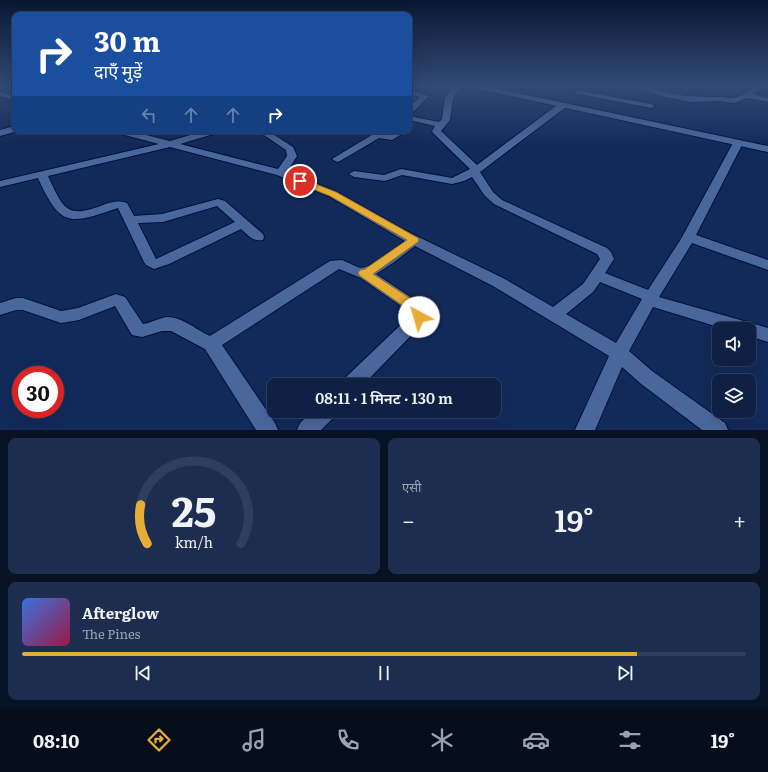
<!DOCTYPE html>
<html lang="hi">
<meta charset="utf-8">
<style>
:root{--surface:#0e2044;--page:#1c2d4f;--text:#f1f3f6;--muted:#9ba3b2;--line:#2e3e5d;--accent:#e5ad35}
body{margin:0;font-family:Literata,"Noto Sans Devanagari",serif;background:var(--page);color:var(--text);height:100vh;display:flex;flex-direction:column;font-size:15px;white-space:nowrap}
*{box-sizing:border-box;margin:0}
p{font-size:13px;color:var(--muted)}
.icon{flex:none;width:22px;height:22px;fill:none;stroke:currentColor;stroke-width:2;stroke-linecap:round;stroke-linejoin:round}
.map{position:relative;height:430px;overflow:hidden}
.side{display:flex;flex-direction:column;gap:8px;padding:8px;background:#081225;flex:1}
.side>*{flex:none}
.hud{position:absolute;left:12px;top:12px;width:400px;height:122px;border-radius:8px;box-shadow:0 4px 16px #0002,0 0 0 1px var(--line);background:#1a4fa0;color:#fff;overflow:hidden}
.buttons{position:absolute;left:712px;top:322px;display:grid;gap:8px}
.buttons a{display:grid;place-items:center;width:44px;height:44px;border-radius:8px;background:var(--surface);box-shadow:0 4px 16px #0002,0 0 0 1px var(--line);font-size:20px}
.speed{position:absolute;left:12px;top:366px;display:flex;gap:8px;font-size:20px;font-weight:700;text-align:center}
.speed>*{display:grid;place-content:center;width:52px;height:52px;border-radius:50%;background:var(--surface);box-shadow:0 4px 16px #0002,0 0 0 1px var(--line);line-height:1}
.speed .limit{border:6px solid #d22;background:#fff;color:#111}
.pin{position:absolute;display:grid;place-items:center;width:34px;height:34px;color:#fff;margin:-17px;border:2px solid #fff;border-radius:50%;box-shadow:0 1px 4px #0007}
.me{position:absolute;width:44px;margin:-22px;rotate:321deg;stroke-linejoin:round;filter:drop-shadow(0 0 3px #0008)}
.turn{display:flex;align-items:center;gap:14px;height:84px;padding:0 16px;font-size:18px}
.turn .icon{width:52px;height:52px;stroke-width:2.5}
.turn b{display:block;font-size:28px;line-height:34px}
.lanes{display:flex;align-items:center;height:38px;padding:0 16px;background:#0003;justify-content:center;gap:20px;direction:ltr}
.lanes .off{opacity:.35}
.big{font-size:30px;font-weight:600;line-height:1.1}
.side .card{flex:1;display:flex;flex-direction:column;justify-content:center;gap:6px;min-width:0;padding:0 14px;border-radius:8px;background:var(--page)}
.side .dial{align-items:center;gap:0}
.dial svg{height:104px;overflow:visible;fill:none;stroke:var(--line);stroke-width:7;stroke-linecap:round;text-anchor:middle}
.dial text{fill:var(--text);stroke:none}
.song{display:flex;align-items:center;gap:12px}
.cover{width:48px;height:48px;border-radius:6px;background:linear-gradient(135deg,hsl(220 70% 55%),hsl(340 70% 35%))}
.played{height:4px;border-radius:2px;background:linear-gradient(90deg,var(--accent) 85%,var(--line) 85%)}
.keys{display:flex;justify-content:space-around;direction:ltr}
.heat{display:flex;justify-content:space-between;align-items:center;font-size:22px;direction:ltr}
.side .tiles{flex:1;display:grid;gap:8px;grid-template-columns:1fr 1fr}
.card:last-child{grid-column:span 2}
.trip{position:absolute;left:267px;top:378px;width:234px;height:40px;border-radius:8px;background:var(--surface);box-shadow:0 4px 16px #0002,0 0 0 1px var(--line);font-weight:600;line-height:40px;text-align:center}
.tabs{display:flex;height:64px;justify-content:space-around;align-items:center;background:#060d1b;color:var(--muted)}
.tabs .icon{width:28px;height:28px}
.tabs .selected{color:var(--accent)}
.tabs b{font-size:18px;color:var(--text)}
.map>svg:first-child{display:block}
</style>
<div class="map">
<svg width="768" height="430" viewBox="0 0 768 430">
<rect width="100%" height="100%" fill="#122a5a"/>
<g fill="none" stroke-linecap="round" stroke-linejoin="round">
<g stroke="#00103e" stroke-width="2">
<path id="street" d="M453,86H461L453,98L450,120L441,131L477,165L560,103H566V107L480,172L493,192L502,200L607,248L611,252L614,259L605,273L648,290L681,239L733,143L738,140L741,141L743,143L696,235L768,260V270L692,243L659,297L768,328V342L749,336V329H725L653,307L629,351L652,371L725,423L728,430H702L640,383L622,367L595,430H575L609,356L493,286L415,246L393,263L376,274L424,306L427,317L425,321L363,385H342L344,379L411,315V313L361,278L339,269L222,345L275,423L278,430H256L205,349L171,331H162L142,337L132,335L115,306L79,320L61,323L23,310H16L0,315V303L16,298H23L61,311L78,308L116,294L125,297L143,324C151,323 159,318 167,317C183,317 196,330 210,336L330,261L342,260L360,268C374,267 394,249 405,241L329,196L277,175L170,147L48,176C63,207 65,220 103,205C112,202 117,200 127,203L134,216L162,214L218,199L225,201L263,234L264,237L263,240C253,242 248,235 241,229L169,264L154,269L146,265L144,262L118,208C70,224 61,229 38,178L0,187V181L159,144L117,133L116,131H130L170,141L204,131H218L217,133L180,144L278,169L287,156L286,150L258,131H268L293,147L297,156L287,172L337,192L406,231L503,278L553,307L583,284L600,259L597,254L494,204L485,196L472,177L464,181L452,184L402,175L385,181L354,177L349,174L354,171L384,175L401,169L452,178L470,169L433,133L432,131L435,126L409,120V116L439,122L442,119L445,98ZM217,206L235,222L156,259L138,223L163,222ZM600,282L642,299L616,343L566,314L593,292Z
M630,86H654V89C676,96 695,97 718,97C723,96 728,99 733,98C745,97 750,86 764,86L753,94L768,98V102L747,98L734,103L719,101L691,102L665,97Z
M409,90L429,96L412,113H409V107L420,97L409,94Z
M576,90L651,104L655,106L651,108L579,94H576Z
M0,92L15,96V100L0,96Z
M15,126V131H18L0,136V130Z
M396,131H407L392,140L379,138L340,161L337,162L332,159L375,133L391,134Z
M312,411H336L333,418L321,430H297L300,423Z"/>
</g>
<g stroke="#00103e" stroke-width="2">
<path id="secondary" d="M471,86H485L768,146V152L475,88Z"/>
</g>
<use href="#street" fill="#4a679c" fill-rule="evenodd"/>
<use href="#secondary" fill="#4a679c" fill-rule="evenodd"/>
</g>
<linearGradient id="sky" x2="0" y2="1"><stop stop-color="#0a1732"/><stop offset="0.59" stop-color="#334a76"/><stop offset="1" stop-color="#334a76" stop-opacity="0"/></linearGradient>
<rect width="768" height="146" fill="url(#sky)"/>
<path fill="#e5ad35" stroke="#957022" d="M300,178L336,192L418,238L419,240L418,242L373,274L422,306L425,317L423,320L419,321L415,320L412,312L360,276L358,273L360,270L365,269L407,240L330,196L297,183V179Z"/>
</svg>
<div class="buttons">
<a><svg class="icon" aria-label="sound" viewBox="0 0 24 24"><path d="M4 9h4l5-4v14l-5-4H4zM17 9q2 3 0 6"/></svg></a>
<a><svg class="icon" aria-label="layers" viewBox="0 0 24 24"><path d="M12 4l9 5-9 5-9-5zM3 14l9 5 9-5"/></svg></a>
</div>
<div class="speed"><div class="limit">30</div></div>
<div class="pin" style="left:300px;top:181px;background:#d93025"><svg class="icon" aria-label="arrive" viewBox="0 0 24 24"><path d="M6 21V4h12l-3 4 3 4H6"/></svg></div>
<svg class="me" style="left:419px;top:317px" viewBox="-20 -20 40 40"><circle r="19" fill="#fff"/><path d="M0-13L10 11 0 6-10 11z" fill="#e5ad35"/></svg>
<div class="trip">08:11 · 1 मिनट · 130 m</div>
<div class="hud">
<div class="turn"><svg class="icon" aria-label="right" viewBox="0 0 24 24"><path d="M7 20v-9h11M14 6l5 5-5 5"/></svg><div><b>30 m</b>दाएँ मुड़ें</div></div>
<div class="lanes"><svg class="icon off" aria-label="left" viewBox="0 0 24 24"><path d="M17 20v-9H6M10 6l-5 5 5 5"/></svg><svg class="icon off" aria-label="ahead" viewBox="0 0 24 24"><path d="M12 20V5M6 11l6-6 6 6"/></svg><svg class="icon off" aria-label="ahead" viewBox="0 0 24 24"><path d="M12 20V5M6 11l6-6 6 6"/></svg><svg class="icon" aria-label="right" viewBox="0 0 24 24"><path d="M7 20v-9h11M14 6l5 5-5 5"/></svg></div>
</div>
</div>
<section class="side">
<div class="tiles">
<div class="card dial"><svg viewBox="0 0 100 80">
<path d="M14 69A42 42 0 1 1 86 69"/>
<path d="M14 69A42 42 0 0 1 9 39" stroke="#e5ad35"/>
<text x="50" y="56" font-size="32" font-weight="700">25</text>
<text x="50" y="72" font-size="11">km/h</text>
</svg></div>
<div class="card"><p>एसी</p>
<div class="heat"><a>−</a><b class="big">19°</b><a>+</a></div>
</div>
<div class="card">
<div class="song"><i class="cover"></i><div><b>Afterglow</b><p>The Pines</p></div></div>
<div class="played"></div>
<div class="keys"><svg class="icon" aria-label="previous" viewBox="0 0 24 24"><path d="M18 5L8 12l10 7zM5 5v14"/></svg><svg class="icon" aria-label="pause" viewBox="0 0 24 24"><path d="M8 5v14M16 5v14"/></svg><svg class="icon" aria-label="next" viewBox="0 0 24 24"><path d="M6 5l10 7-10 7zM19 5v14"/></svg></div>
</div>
</div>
</section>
<nav class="tabs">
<b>08:10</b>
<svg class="icon selected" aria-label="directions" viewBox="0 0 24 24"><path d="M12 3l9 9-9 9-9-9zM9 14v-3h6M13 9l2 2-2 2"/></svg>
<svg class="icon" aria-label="music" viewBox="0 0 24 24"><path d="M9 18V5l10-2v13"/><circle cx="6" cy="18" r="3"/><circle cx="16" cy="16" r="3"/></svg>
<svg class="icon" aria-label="phone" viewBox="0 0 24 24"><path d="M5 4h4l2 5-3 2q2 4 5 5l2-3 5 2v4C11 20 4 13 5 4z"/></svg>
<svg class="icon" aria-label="climate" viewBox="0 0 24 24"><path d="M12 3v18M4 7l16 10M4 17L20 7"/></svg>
<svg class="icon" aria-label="car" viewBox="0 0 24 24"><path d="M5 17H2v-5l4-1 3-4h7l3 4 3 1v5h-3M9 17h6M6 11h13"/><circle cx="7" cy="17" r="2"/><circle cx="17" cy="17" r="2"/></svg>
<svg class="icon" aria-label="filters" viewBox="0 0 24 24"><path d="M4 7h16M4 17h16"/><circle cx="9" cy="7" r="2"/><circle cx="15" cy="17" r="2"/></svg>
<b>19°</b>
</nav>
